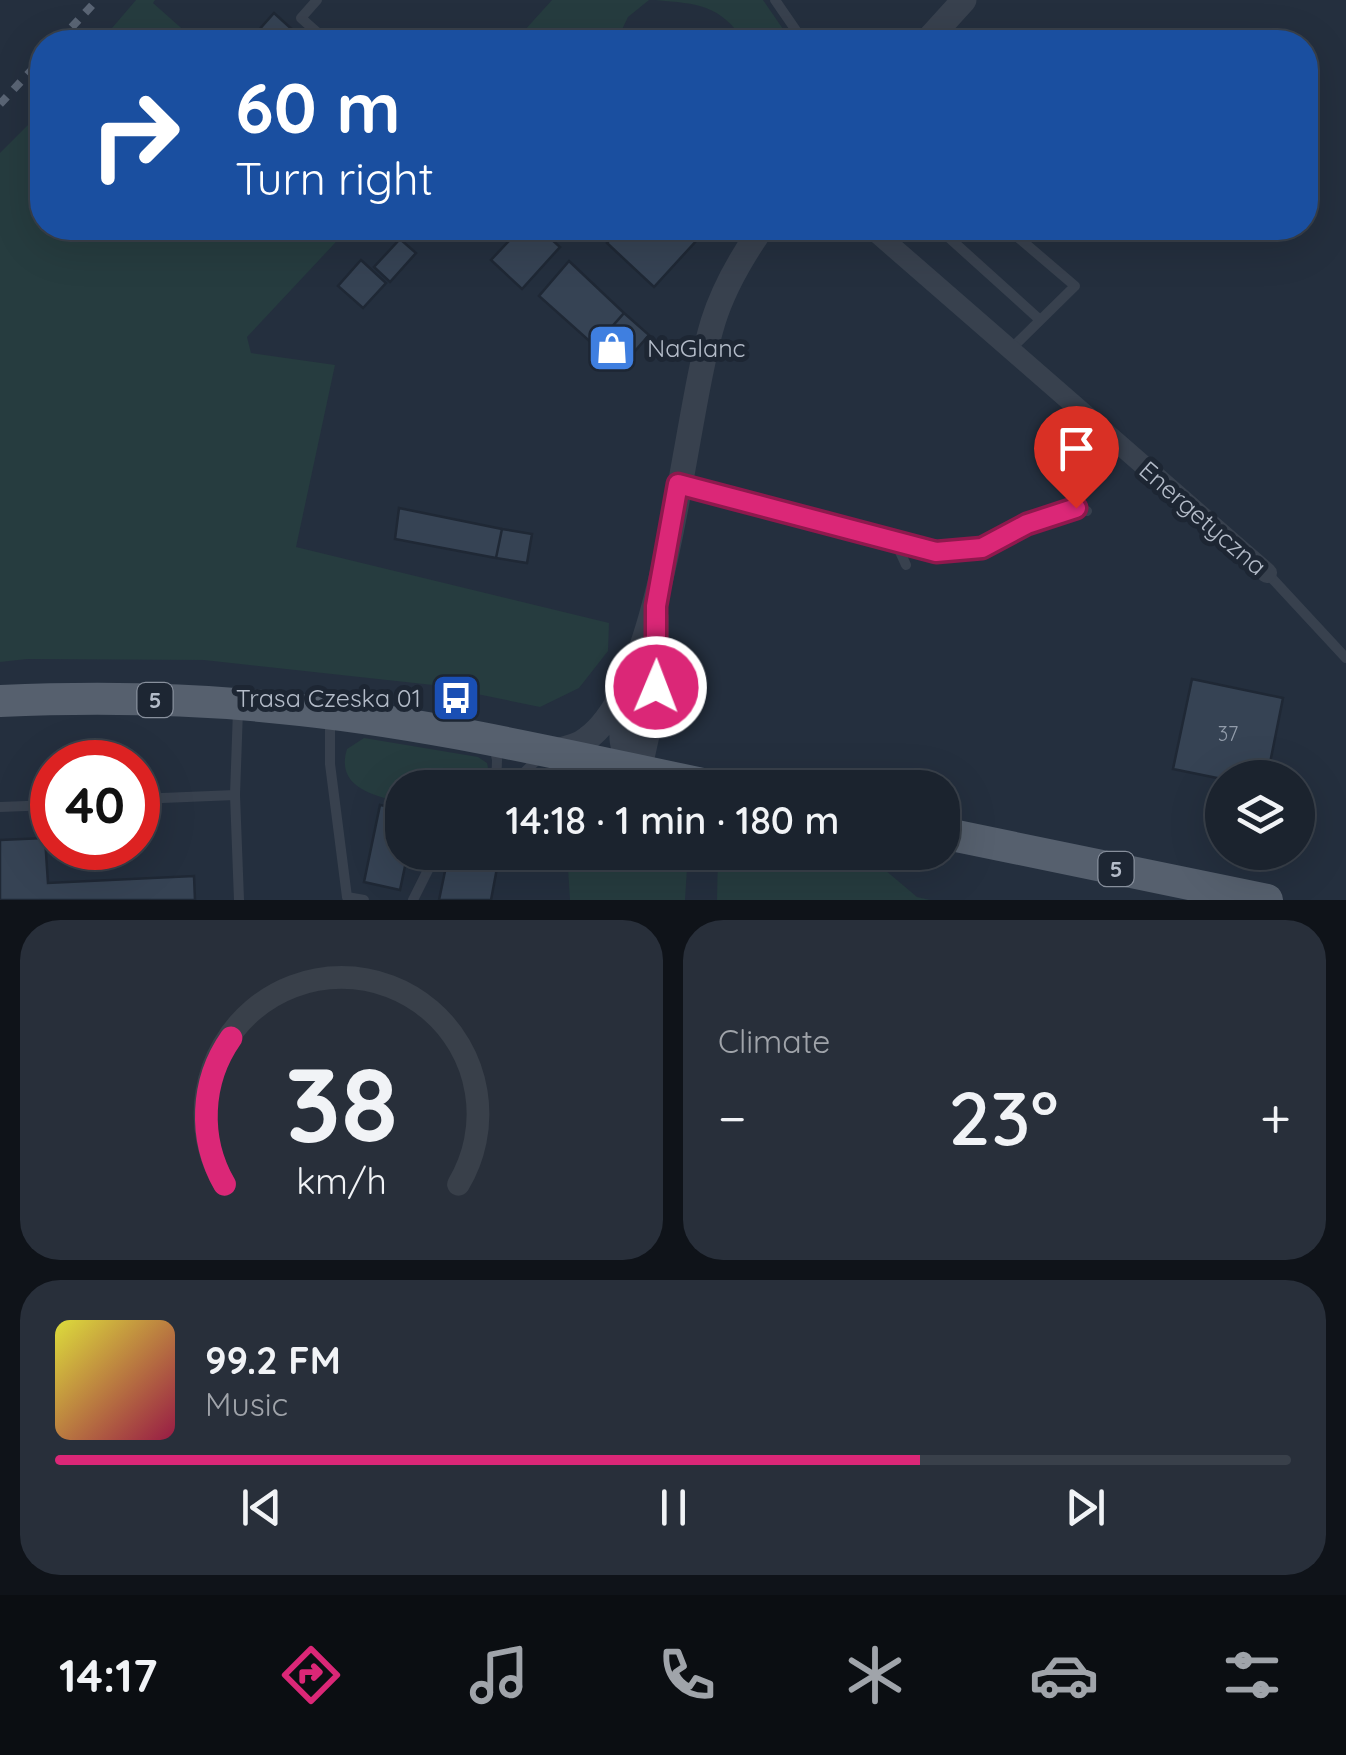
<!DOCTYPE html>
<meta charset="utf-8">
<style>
:root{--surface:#1b232e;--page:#282f3a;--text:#f1f3f6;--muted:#a0a4aa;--line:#39404a;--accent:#db2777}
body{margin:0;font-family:Quicksand,sans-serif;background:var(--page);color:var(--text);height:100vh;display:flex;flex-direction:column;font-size:38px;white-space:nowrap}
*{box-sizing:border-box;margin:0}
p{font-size:32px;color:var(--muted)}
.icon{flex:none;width:55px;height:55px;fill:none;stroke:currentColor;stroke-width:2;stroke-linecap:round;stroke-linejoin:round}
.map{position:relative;height:900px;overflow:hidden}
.panel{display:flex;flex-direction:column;gap:20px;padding:20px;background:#0f1319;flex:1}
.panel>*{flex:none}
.hud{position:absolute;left:30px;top:30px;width:1288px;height:210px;border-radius:40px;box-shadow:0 10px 40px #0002,0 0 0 2px var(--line);background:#1a4fa0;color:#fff;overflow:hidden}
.buttons{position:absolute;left:1205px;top:760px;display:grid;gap:20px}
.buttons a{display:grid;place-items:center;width:110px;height:110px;border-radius:50%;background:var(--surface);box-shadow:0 10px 40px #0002,0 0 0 2px var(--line);font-size:50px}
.speed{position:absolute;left:30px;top:740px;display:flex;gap:20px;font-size:50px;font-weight:700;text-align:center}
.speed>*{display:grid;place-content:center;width:130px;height:130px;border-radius:50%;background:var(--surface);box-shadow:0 10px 40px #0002,0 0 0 2px var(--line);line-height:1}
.speed .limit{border:15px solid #d22;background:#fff;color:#111}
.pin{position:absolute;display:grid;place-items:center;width:85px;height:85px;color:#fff;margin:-102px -42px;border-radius:50% 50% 50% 0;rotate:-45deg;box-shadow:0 0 10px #0007}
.pin .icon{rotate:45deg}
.me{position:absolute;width:110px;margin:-55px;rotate:1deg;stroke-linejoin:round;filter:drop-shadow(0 0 8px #0008)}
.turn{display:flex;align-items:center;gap:35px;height:210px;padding:0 40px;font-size:45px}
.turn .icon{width:130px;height:130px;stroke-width:2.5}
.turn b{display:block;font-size:70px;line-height:85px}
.big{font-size:75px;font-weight:600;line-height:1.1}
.panel .widget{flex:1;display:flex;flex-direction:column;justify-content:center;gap:15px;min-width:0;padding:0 35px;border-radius:40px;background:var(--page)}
.panel .dial{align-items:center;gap:0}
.dial svg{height:260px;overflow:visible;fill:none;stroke:var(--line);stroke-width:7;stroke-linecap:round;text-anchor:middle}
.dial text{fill:var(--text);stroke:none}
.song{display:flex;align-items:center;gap:30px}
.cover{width:120px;height:120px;border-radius:15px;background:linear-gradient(135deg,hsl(60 70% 55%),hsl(340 70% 35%))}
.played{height:10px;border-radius:5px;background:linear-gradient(90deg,var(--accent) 70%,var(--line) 70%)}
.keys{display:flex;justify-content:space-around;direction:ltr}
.heat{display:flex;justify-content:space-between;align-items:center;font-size:55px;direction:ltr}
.panel .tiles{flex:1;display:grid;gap:20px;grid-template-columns:1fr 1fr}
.widget:last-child{grid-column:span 2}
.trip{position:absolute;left:385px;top:770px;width:575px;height:100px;border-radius:40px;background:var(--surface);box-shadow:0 10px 40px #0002,0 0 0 2px var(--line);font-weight:600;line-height:100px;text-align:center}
.tab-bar{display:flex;height:160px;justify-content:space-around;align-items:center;background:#0b0e12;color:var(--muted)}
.tab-bar .icon{width:70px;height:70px}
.tab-bar .current{color:var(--accent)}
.tab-bar b{font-size:45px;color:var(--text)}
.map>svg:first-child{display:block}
</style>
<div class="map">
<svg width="1346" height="900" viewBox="0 0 1346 900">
<rect width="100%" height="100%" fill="#242f3e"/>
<path fill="#263c3f" d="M136,0H155L153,3L197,42H100Z
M552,0H649L628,17L616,42H514Z
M655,0H763L792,42H745C719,4 699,4 655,0Z
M42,111V228H349L247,337L251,353L335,365L296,547L609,623L608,651L579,688L540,707L433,685L204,660L27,659L0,662V153Z
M364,738L478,757L487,763L490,778L485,787L402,788V802C374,796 335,787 347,749Z
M718,852L865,853L917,897L930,900H717Z
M567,853H688L685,900H570Z"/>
<path fill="#364354" stroke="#1f2835" stroke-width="2.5" d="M274,13L306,42H248Z
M521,228H539L560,247L522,289L491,260Z
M621,228H708L654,287L607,243Z
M400,239L416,253L390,282L374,267Z
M361,260L386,283L363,308L338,286Z
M569,261L624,313L595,346L539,296Z
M624,313L649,335L620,368L595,346Z
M399,508L502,529L496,558L395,539Z
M502,529L532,534L527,563L496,558Z
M1192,679L1283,698L1267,778L1222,779L1173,769Z
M380,805L402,809V852H408L400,890L364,882Z
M45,838L48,883L194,876L195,900H0V840Z
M448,857L497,868L491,900H439Z"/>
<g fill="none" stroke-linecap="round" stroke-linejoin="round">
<path stroke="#38414e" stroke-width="10" d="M317,0L301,18L328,42
M775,0L804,42
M951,228L946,235L1040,320
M1007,228L1075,286L1011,349
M680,484L871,534L896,543L906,565
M896,543C925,549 954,556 983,547C1017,537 1051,500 1087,511
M1267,573L1346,658
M238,710L235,795L239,900
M330,719V764L347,897L364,900
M494,744L497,760L496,788
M508,788L540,757
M138,799L235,795
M0,807L52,805
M413,900L437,852"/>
<path stroke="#38414e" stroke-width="20" d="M871,228L1267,573"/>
<path stroke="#38414e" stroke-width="25" d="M926,42L964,0
M627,692C624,725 612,745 639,771
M553,751C565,749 579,746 588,738C666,679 683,420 713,322C723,290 743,255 762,228
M639,771L656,695V617"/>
<path stroke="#56606e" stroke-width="32" d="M0,701C94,697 187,698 281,708C429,722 576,758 722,788
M942,833L1267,900"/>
<path stroke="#5a6575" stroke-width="8" stroke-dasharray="10 10" stroke-linecap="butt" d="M58,42L97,0
M0,104L42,59"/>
</g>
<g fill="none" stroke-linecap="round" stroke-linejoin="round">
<g stroke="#8e194d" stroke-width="25">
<path id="route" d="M656,687V606L678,484L936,552L982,548L1027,524L1076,508"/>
</g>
<use href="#route" stroke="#db2777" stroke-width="18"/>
</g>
<defs>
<g id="shop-square" transform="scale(2.5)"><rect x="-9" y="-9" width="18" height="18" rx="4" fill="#3f7fe0" stroke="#1d2633"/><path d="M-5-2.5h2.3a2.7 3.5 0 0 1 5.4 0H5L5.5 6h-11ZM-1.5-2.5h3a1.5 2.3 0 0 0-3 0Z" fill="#fff"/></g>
<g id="bus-square" transform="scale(2.5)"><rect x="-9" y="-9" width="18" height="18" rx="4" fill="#1a4fb4" stroke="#1d2633"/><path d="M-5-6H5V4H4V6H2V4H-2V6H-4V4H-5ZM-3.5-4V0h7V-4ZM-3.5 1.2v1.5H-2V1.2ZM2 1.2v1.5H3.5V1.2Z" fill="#fff"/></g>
</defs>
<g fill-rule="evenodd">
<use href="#shop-square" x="612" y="348"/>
<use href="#bus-square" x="456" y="698"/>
</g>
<g text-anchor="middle" stroke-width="10" stroke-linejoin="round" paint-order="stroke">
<g font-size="20" fill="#929caa">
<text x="1228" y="741">37</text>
</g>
<g fill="#1d2633" stroke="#878f9c" stroke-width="2.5">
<rect x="137.5" y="683" width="35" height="34" rx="8"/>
<rect x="1098.5" y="852" width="35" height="34" rx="8"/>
</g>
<g font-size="22" font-weight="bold" fill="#b4bcc9">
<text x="155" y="708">5</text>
<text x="1116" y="877">5</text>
</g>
<g font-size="25" fill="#b4bcc9" stroke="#1d2633" text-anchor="start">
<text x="647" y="357">NaGlanc</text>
<text x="421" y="707" text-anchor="end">Trasa Czeska 01</text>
</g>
<g font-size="25" fill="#b4bcc9" stroke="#1d2633">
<text transform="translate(1203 518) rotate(41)" y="9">Energetyczna</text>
</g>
</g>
</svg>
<div class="buttons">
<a><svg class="icon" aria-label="layers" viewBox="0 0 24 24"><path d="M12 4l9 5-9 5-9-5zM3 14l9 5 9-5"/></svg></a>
</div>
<div class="speed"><div class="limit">40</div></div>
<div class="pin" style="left:1076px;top:508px;background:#d93025"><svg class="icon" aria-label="arrive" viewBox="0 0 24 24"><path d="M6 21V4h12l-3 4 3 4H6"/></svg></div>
<svg class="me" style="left:656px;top:687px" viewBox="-20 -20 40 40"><circle r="17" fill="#db2777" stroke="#fff" stroke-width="3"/><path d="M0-11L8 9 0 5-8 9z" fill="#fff"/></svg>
<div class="trip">14:18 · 1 min · 180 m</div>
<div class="hud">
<div class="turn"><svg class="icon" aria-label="right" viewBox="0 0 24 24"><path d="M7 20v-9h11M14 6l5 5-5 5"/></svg><div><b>60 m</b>Turn right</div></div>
</div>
</div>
<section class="panel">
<div class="tiles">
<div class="widget dial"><svg viewBox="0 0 100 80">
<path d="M14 69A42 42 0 1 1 86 69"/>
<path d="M14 69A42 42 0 0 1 16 24" stroke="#db2777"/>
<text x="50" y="56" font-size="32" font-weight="700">38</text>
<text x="50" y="72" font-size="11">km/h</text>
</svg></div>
<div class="widget"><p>Climate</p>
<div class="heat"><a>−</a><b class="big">23°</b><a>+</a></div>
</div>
<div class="widget">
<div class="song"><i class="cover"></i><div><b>99.2 FM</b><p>Music</p></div></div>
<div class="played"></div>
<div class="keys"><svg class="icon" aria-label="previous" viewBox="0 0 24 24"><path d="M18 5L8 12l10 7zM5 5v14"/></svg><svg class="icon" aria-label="pause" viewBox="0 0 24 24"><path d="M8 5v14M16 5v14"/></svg><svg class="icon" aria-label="next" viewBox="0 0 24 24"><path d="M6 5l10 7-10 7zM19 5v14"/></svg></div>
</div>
</div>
</section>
<nav class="tab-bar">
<b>14:17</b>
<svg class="icon current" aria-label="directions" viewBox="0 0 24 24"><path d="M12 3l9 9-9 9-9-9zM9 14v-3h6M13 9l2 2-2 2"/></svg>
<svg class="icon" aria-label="music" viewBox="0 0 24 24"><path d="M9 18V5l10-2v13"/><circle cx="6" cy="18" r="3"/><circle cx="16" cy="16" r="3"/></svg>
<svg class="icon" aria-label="phone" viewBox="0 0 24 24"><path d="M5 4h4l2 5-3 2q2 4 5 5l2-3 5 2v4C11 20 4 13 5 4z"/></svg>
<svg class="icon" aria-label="climate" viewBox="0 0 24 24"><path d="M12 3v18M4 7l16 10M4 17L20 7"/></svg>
<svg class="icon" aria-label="car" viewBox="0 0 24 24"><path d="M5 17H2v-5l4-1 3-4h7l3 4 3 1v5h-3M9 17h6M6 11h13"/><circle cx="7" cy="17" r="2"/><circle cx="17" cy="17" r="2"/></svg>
<svg class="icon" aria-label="filters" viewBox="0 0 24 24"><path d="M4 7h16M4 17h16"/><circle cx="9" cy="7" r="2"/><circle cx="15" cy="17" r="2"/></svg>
</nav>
